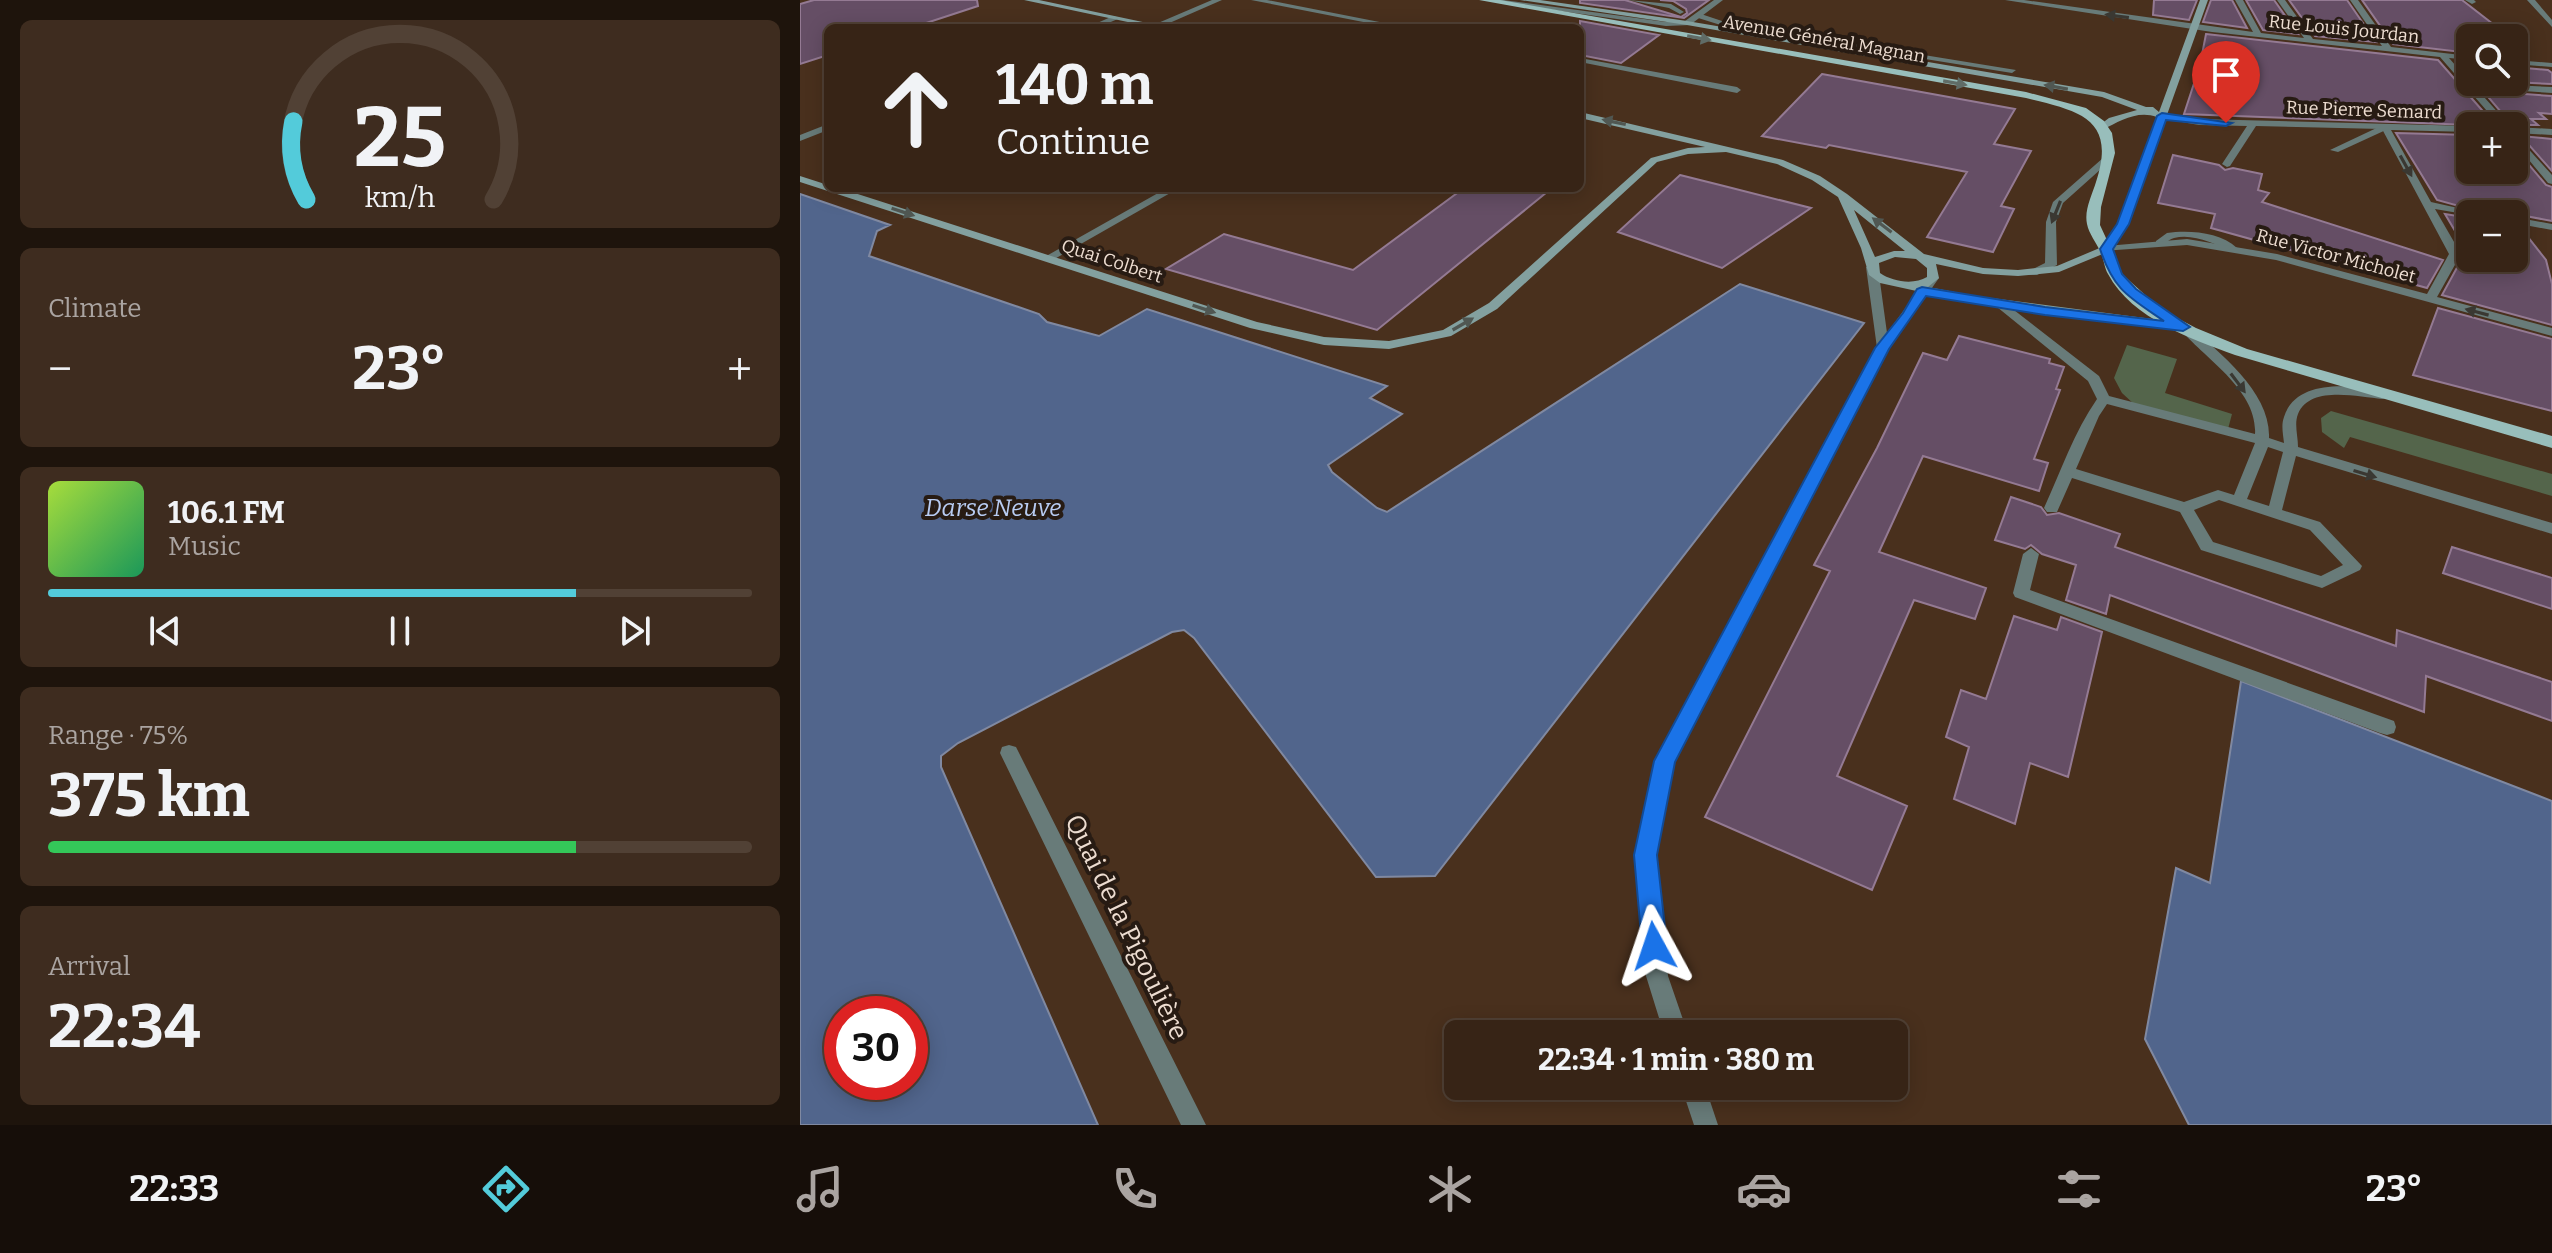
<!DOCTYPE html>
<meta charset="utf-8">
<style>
:root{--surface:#372416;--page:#3e2c1f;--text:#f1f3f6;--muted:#aaa4a1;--line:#514135;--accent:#53cbda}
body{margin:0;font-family:Bitter,serif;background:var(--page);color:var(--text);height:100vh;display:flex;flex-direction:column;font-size:30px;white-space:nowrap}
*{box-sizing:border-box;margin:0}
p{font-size:26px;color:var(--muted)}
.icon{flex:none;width:44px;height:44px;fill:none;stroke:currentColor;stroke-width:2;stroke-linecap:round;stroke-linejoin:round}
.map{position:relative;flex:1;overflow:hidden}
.details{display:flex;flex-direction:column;gap:20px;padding:20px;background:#1e140c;width:800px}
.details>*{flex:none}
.banner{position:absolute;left:24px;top:24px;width:760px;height:168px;border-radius:12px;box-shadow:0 4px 20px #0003,0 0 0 2px var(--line);background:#372416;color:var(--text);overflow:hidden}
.buttons{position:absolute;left:1656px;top:24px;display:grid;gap:16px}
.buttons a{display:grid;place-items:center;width:72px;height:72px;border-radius:12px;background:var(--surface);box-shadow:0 4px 20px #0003,0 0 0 2px var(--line);font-size:40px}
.speed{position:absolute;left:24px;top:996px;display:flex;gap:16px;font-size:40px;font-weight:700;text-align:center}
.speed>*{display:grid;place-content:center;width:104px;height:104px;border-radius:50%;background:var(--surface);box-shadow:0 4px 20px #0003,0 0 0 2px var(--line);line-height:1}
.speed .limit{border:12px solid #d22;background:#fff;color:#111}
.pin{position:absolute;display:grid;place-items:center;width:68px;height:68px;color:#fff;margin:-82px -34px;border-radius:50% 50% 50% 0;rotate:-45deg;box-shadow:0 0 8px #0007}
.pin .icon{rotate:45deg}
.me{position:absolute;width:88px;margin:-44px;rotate:355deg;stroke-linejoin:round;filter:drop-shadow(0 0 6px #0008)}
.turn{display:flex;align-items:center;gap:28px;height:168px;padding:0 40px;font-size:36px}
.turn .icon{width:104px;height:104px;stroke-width:2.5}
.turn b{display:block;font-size:56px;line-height:68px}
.big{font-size:60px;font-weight:700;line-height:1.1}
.details .tile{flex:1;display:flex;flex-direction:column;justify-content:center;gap:12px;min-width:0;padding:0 28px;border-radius:12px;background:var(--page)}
.details .dial{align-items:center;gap:0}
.dial svg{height:208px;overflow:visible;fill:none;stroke:var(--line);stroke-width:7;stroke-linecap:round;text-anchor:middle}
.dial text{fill:var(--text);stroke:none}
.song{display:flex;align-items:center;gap:24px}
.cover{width:96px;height:96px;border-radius:12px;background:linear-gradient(135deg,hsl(80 70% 55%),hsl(150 70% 35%))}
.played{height:8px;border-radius:4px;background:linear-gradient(90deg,var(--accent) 75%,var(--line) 75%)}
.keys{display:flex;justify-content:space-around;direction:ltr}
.heat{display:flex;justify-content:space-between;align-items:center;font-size:44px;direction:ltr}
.charge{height:12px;border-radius:6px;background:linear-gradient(90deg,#34c759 75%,var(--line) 0)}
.trip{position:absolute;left:644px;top:1020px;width:464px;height:80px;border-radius:12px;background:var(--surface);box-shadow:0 4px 20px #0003,0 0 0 2px var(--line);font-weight:700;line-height:80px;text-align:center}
.dock{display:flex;height:128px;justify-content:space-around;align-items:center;background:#160e09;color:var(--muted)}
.dock .icon{width:56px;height:56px}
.dock .current{color:var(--accent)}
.dock b{font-size:36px;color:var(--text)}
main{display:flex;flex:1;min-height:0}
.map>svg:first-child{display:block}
</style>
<main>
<section class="details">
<div class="tile dial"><svg viewBox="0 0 100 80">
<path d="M14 69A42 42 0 1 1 86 69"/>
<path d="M14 69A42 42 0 0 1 9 39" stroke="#53cbda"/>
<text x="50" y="56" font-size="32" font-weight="700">25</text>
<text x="50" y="72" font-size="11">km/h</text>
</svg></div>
<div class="tile"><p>Climate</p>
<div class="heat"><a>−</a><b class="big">23°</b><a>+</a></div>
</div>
<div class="tile">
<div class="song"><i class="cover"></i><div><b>106.1 FM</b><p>Music</p></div></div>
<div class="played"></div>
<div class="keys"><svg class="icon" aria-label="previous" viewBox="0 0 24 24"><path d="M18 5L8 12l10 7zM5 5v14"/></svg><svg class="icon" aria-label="pause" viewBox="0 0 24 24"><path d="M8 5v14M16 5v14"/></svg><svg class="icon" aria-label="next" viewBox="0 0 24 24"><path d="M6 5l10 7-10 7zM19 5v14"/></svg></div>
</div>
<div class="tile"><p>Range · 75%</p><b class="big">375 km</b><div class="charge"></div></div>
<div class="tile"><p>Arrival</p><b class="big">22:34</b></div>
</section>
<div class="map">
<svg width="1752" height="1125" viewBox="0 0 1752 1125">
<rect width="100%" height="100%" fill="#49301d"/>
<path fill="#54654b" d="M1327,345L1377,359L1365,393L1432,414L1428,429L1335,405L1322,393L1314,378Z
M1531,411L1752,474V496L1550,437L1544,448L1522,432L1521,418Z"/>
<path fill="#51658c" stroke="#8089a1" stroke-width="2" fill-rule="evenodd" d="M0,194L90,225L77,231L69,256L239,314L247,322L299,336L347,309L587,386L570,398L602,414L528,465L532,472L577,508L587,512L940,284L1064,323L635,876L576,877L394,638L384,630L372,632L158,743L141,756V767L298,1125H0ZM42,1014H110V1082H42Z
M1441,681L1752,801V1125H1389L1345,1039L1376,868L1410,883Z"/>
<path fill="#654e65" stroke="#947a93" stroke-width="2" d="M14,0H177L178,6L111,28H28V55L0,64V4Z
M780,0H825L881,17L887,13L886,9L873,1L860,0H909L884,18L780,3Z
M1354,0H1397L1389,20L1353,15Z
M1411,0H1432L1447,28L1403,22Z
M1446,0H1474L1498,34L1463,30Z
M1489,0H1547L1576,42L1515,36Z
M1562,0H1662L1711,38H1670V53L1593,44Z
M780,21L859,35L821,63L780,55Z
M1406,34L1638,60L1696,126L1384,114L1400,65Z
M1714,67L1748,70L1752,73V84L1712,82Z
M1022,74L1215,109L1194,144L1231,151L1201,206L1214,209L1193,252L1127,237L1167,172L1029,145L1026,148L962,136Z
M1683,91L1752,96V114L1739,113L1746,119H1731L1738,125H1712Z
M1596,133L1670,135V170H1714V147L1746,185L1752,187V221L1715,214H1688L1637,200Z
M1721,136L1752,139V171Z
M1373,155L1419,165L1425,170L1433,168L1462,174L1458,190L1469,193L1462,202L1643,260L1627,288L1411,228L1415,214L1358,203Z
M880,175L924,186L1011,208L922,268L818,232Z
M664,188H752L577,330L366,269L424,234L553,270Z
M1645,214L1670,218V257L1664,246Z
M1714,226L1720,227L1746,260L1752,284V325L1642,295L1659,264L1678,270L1670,258H1714Z
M1638,308L1752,339V411L1613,375Z
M1159,336L1250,359L1249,363L1264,367L1256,389L1260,390L1234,459L1248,463L1239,491L1123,456L1079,552L1186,588L1175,619L1114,600L1037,776L1107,806L1072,890L905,817L1030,571L1014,565L1077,448L1123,353L1147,360Z
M1211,497L1241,507L1247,515L1259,513L1320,534L1315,547L1596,646L1597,630L1752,682V721L1626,676L1624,712L1310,595L1306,614L1266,600L1276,565L1242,554L1231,545L1225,549L1195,540Z
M1652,547L1752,578V609L1643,573Z
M1214,616L1257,630L1261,617L1302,632L1268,777L1230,763L1215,824L1154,799L1169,747L1146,737L1161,690L1186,699Z"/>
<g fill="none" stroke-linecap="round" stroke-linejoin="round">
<path fill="#687b79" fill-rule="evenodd" d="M898,13L928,23L1216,70L1212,73L927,27L895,17Z
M313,16L320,18L297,28H286Z
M28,124V130L0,141V135Z
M1585,124L1590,127L1588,129L1538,152L1530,150Z
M367,188H379L251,261L241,259Z
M1367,233C1389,230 1420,232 1437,248L1431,251C1415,244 1393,233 1374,238C1365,241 1366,246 1356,245V241Z
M1201,300L1299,376L1309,396L1455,434C1458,390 1404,358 1379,328L1385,324L1389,325C1420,354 1471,392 1469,438L1484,443C1483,434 1481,425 1484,417C1496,377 1556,385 1587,392V398L1582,399C1558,397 1510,385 1498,414C1494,424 1498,436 1498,447L1752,523V534L1496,456L1482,510L1520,522L1562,566L1560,570L1522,588L1401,550L1380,512L1272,478L1257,512H1247L1244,508C1261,471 1274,432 1297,399L1288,381L1197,307V301ZM1307,404L1455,443L1434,495L1418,490L1384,502L1276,469L1299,416ZM1468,447L1483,452L1469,506L1447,499ZM1419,500L1510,530L1543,565L1521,576L1413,542L1394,510Z
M1231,548L1239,554L1230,590L1594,721L1596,727L1594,733L1587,735L1580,733L1215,597L1213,593L1223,554Z
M209,745L216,747L406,1125H381L200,753L202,747Z"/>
<path fill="#687b79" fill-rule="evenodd" d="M412,0H422L358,28L351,26Z
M451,0H467L610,28H594Z
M683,0H703L866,22L885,21L914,0H923L890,25L866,26Z
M828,0L871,4L884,12L880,14L869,8Z
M1205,0H1224L1453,32L1435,0H1443L1461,33L1504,38L1477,0H1485L1513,39L1582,46L1550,0H1558L1591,47L1670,56V60L1649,58L1671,83L1752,87V93L1676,88L1710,126H1700L1640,57L1412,32Z
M1665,0H1674L1676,2L1672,4Z
M1727,0H1735L1752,20V27Z
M780,58L937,87L941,90L937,93L780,62Z
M1714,60L1752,63V67L1714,64Z
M1362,113L1399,119L1670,126V132L1591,130L1631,202L1685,214L1670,215L1635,209L1661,254L1637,297L1752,328V336L1476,260L1387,245L1302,251V247L1306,246L1387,239L1477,254L1627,294L1649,254L1582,129L1456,126L1430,166L1427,167L1422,164L1447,126L1399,125L1359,118V114Z
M1714,127L1752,129V135L1714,133Z
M1714,133L1752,175V184L1748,183L1714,142Z
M1303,158L1311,160L1263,203L1256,222L1257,265L1237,275H1229V271L1245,263L1246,222L1253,202Z
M1714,217L1752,224V230L1714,223Z
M1072,264L1078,267L1087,333L1129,276L1139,278L1089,348L873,762L856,855L868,976L888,1034H864L846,976L836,855L854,761L1077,348L1066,267Z
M881,1086H905L918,1125H894Z"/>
<path fill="#83a09f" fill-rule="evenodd" d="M224,0H239L371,28H356Z
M720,0H740L887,21L1304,92L1346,107H1353L1359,112L1400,0H1408L1328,224L1310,251L1259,272L1218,276L1183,274L1136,264L1139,278L1128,287L1176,296L1383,323L1389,327L1383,331L1176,304L1080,283L1069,275L1061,248L1038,197L1012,180L977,164L926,152L888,154L857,162L697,309L651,336L589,349L524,345L450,328L0,182V176L28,185V188H39L457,322L524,337L589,341L643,330L689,303L851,158L888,148L905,147L780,118V112L983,160L1020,176L1047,194L1124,254L1183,268L1218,270L1257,266L1302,247L1318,224L1357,117C1337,110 1320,121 1302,130L1297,127L1309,118L1337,110L1302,97L887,25ZM1054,210L1105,251H1094L1075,257ZM1095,257L1116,259L1127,268V277C1114,285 1093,282 1080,273L1079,263Z"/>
<path fill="#98bebb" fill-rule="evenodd" d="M679,0H700L1226,92L1286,108L1304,121L1312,133L1315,153L1301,207L1300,225L1323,275L1362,310L1396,328L1447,349L1752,436V448L1435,355C1392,339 1332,319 1308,274C1304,267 1304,259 1300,251C1296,242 1289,234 1287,224C1284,210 1292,195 1296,182C1317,118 1279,111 1226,98Z"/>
</g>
<defs><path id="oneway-solid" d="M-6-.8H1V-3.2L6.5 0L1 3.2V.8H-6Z" transform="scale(2)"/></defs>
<g fill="#3a3832">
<use href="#oneway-solid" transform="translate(1317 16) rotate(-172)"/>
<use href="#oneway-solid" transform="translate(1606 166) rotate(61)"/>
<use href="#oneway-solid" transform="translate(1256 212) rotate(112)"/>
<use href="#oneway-solid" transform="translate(1677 312) rotate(-165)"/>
<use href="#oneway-solid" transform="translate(1438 383) rotate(53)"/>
<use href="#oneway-solid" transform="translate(1565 474) rotate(17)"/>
</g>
<g fill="#606c67">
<use href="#oneway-solid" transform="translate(899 38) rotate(10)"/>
<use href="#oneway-solid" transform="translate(1155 83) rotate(10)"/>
</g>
<g fill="#505752">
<use href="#oneway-solid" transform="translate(1256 87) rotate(-170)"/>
<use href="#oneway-solid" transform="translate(814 122) rotate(-168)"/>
<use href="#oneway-solid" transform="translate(103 212) rotate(18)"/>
<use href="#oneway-solid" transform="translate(1082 225) rotate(-143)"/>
<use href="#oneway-solid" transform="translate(404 309) rotate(18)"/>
<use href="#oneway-solid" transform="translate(663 324) rotate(-30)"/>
</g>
<path fill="#1a73e8" stroke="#114b97" stroke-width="2" d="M1362,113L1432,123L1426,126L1366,120L1329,224L1313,249L1322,274L1336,289L1390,327L1383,331L1245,315L1126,296L1089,349L875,762L857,855L867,946L863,954L854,958L845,954L842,946L834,855L854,761L1075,348L1103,313L1117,289L1122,287L1245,307L1364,321C1329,297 1314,291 1300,249L1317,224L1357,116Z"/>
<g text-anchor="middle" stroke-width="8" stroke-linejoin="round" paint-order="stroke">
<g font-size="18" fill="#edddd1" stroke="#271b13">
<text transform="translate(1544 29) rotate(6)" y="6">Rue Louis Jourdan</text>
<text transform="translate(1024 39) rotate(10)" y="6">Avenue Général Magnan</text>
<text transform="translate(1564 110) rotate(2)" y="6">Rue Pierre Semard</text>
<text transform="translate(1536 256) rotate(15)" y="6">Rue Victor Micholet</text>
<text transform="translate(312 261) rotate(18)" y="6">Quai Colbert</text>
</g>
<g font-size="24" font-style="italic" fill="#b8ccf3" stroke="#271b13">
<text x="193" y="516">Darse Neuve</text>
</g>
<g font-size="26" fill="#edddd1" stroke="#271b13">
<text transform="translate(327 927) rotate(64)" y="9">Quai de la Pigoulière</text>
</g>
</g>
</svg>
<div class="buttons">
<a><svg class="icon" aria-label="search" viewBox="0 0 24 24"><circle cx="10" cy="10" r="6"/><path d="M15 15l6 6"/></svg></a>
<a>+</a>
<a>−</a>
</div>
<div class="speed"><div class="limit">30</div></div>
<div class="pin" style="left:1426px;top:123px;background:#d93025"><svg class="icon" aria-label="arrive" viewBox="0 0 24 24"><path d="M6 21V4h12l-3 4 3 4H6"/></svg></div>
<svg class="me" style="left:854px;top:946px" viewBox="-20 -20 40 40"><path d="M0-17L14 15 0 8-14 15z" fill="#1a73e8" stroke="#fff" stroke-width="4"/></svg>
<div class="trip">22:34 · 1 min · 380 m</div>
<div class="banner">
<div class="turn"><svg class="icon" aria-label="ahead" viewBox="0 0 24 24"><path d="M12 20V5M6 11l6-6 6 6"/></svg><div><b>140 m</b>Continue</div></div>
</div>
</div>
</main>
<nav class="dock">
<b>22:33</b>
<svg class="icon current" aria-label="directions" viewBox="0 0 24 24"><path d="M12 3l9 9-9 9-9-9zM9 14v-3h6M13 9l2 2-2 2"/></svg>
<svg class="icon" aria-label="music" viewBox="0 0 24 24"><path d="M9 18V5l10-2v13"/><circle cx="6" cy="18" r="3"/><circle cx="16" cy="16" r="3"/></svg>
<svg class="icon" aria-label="phone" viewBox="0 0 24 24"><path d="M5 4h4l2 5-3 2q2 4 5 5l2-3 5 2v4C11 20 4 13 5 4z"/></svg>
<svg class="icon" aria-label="climate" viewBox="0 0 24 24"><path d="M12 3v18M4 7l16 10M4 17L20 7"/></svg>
<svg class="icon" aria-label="car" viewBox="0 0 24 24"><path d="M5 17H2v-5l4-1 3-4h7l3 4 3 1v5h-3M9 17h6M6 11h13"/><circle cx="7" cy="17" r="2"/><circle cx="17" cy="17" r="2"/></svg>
<svg class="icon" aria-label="filters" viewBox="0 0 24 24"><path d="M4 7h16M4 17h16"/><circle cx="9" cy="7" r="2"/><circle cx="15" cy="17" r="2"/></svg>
<b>23°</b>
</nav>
